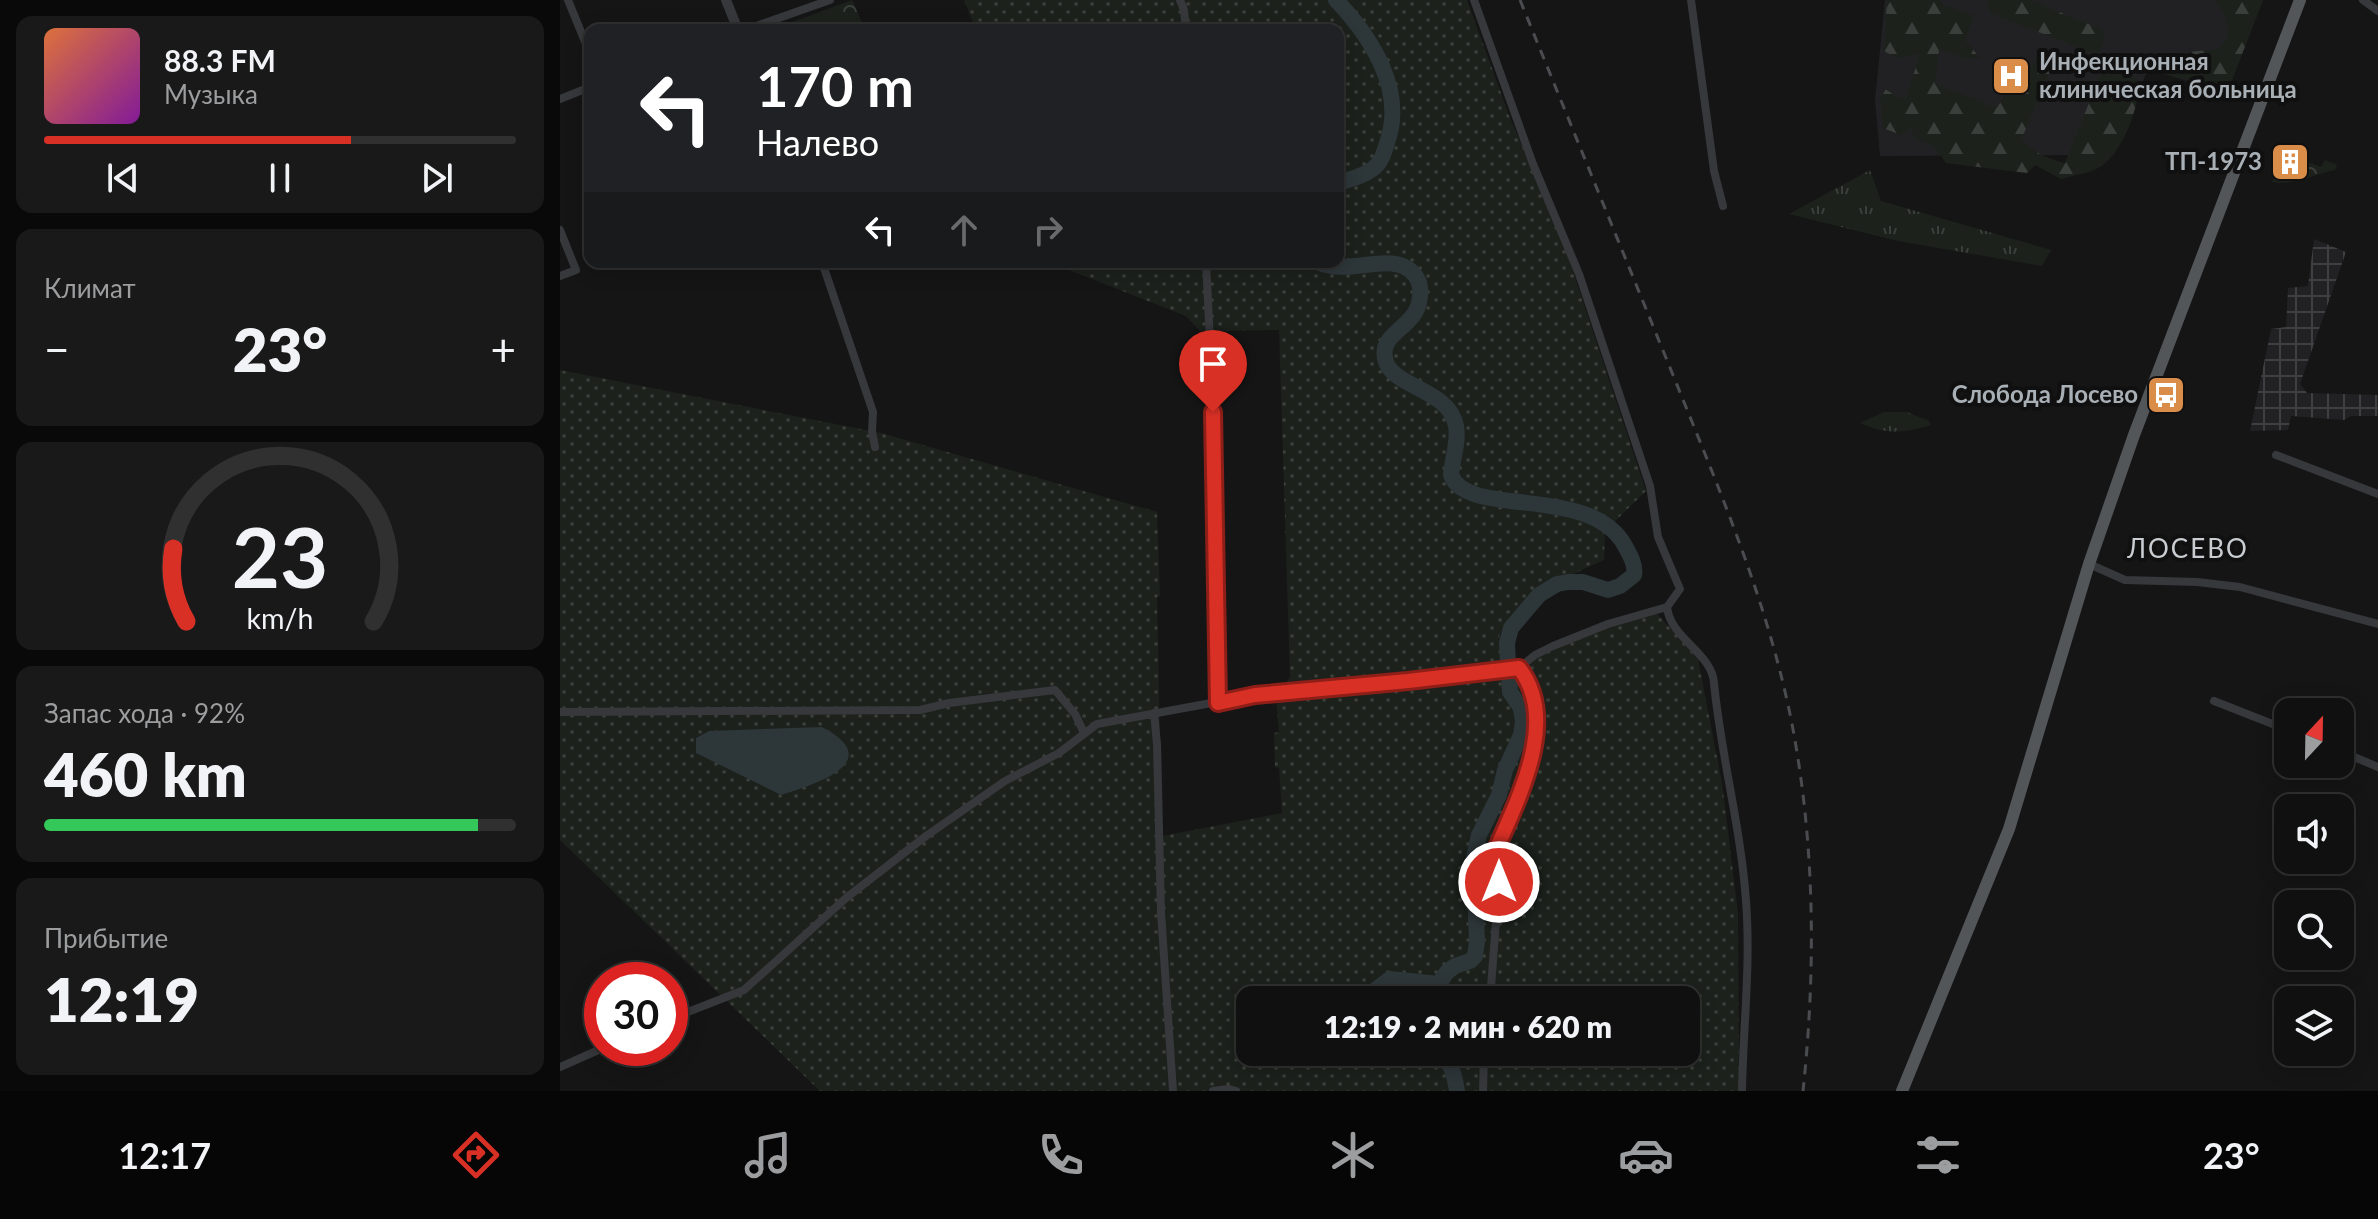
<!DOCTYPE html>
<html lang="ru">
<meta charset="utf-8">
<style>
:root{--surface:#101010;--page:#191919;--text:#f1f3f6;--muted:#9c9d9f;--line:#303030;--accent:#d93025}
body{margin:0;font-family:Lato,sans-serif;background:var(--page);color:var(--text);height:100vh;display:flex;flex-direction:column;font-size:30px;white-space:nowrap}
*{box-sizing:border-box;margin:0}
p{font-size:26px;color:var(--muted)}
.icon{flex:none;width:44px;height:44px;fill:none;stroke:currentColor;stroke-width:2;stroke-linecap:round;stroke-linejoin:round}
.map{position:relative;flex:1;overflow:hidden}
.drawer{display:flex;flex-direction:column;gap:16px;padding:16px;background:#090909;width:560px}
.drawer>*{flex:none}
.guide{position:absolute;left:24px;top:24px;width:760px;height:244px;border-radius:16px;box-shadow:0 4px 20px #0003,0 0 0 2px var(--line);background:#202124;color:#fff;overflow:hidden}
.needle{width:52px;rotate:22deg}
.controls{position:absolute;left:1714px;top:698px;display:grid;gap:16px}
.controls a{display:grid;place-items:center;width:80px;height:80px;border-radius:16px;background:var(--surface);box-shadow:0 4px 20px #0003,0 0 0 2px var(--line);font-size:40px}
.speed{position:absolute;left:24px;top:962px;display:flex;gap:16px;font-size:40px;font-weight:700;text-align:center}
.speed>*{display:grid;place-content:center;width:104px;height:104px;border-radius:50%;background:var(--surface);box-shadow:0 4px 20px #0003,0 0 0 2px var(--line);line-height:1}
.speed .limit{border:12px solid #d22;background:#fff;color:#111}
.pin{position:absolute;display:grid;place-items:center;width:68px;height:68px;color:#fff;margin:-82px -34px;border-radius:50% 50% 50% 0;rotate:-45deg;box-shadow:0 0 8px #0007}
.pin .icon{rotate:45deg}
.me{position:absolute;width:88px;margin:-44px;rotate:0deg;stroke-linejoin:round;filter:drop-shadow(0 0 6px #0008)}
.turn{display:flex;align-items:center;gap:28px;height:168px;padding:0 40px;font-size:36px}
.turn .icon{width:104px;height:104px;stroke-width:2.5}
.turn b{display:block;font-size:56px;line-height:68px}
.lanes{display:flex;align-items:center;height:76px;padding:0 40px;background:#0003;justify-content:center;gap:40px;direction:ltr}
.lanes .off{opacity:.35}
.big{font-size:60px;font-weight:800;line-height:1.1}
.drawer .card{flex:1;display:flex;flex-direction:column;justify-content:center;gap:12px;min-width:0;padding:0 28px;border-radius:16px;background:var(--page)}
.drawer .dial{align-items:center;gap:0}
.dial svg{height:208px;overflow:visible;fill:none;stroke:var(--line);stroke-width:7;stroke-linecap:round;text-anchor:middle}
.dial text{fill:var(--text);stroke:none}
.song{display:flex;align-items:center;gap:24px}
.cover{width:96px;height:96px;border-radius:12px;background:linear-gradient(135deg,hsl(20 70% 55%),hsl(290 70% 35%))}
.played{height:8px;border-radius:4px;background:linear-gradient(90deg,var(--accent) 65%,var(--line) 65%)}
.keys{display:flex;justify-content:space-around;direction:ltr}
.heat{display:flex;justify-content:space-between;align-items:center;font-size:44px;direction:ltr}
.charge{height:12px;border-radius:6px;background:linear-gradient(90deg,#34c759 92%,var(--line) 0)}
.trip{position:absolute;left:676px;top:986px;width:464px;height:80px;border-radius:16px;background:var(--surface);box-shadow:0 4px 20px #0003,0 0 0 2px var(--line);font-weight:800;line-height:80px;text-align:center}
.menu{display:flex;height:128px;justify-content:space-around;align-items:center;background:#060606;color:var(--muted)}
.menu .icon{width:56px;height:56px}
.menu .on{color:var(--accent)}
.menu b{font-size:36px;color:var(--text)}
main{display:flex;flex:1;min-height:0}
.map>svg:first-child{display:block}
</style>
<main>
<section class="drawer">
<div class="card">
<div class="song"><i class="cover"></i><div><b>88.3 FM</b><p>Музыка</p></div></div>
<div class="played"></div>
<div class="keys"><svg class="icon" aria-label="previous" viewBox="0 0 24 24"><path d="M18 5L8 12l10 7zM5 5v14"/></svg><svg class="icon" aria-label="pause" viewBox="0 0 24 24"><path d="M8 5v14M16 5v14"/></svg><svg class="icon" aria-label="next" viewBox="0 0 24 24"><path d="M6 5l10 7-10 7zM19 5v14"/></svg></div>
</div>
<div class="card"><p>Климат</p>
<div class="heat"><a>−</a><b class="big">23°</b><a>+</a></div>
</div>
<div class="card dial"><svg viewBox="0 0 100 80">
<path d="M14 69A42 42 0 1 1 86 69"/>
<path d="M14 69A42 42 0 0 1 9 41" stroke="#d93025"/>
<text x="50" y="56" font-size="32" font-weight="700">23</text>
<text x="50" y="72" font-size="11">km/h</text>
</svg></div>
<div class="card"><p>Запас хода · 92%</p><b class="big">460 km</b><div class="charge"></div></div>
<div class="card"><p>Прибытие</p><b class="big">12:19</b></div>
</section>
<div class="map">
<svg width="1818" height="1091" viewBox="0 0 1818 1091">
<defs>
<pattern id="industrial-grid" width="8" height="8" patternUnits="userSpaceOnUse" patternTransform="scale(2)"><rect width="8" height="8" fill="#212123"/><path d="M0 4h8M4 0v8" fill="none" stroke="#3e3f41"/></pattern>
<pattern id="grass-tufts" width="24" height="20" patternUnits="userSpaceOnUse" patternTransform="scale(2)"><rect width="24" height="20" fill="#1c211c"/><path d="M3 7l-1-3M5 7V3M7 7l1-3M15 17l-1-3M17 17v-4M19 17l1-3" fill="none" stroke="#3a3f3b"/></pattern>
<pattern id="forest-firs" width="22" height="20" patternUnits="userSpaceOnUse" patternTransform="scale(2)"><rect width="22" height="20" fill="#1c211c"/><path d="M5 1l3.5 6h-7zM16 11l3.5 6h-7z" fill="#3a3f3b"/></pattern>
<pattern id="park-crowns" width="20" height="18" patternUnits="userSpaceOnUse" patternTransform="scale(2)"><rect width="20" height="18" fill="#1c211c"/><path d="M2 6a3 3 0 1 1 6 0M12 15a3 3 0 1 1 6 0" fill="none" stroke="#3a3f3b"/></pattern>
<pattern id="garden-dots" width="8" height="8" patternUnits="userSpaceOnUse" patternTransform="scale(2)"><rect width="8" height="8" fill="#1c211c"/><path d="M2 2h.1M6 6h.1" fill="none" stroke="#3a3f3b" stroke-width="1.8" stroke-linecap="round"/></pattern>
</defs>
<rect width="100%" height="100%" fill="#151516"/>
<path fill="#212123" d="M1325,0H1703L1667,93L1588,69L1553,155L1320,156L1315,100Z"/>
<path fill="url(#industrial-grid)" d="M1754,239L1786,252L1740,384L1747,393L1818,395V416H1791L1784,420L1731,416L1728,430L1690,431L1711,329L1726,327L1728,288L1748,286Z"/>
<path fill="url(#grass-tufts)" d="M1310,170L1321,201L1491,250L1482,266L1338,241L1229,214Z
M1324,412H1347L1369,421L1371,425C1343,433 1328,435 1300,423Z"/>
<path fill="url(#forest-firs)" d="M1327,0H1380L1382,4L1414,16L1405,40L1420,58L1407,59L1379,49L1375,84L1437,108L1451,84L1442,61L1473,66L1481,47L1496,57L1462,138C1471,152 1489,159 1505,163L1541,73L1553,71L1578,79C1583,101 1560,159 1538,168C1527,174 1513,175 1501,179L1475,165L1467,173L1386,163L1374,146L1354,137L1351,127L1341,135L1323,128L1320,100L1325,89L1337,97L1346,98L1360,54L1337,58L1324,51Z
M1427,0H1470L1543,30L1544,40L1540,51L1530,52L1430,13Z
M1655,0H1703L1672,80L1660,91L1602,73L1601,66L1616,63L1629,52L1659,49C1675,31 1668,18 1655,0Z"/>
<path fill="url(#park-crowns)" d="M292,0L304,27L302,30H211Z
M1743,160L1761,167L1765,160L1777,165L1775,170C1755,173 1736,186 1712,182L1718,168L1737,174Z"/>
<path fill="url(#garden-dots)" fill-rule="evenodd" d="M404,0H907L950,118L999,229L1086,491L1045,531L1044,560C993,582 975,593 939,636L959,667L980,653L1093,609L1138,659L1162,783L1178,913L1179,1091H260L0,840V370L321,433L597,512L600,596L597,597L602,836L722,813L719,768L715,767L714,733L719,732L716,699L730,677L719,330L640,331L626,316L489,262H778V30H416ZM690,1000H1126V1052H690Z"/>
<path fill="#2d3639" d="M262,727C329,762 253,785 221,795L136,753V738L149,731Z"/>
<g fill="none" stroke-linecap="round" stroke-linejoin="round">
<path stroke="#2d3639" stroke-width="16" d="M776,0C811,37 846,90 827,143C825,150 822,160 817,165C808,175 791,179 778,183
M758,262C789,277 832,250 853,273C859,279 861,288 860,296C858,330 816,331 826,362C834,387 890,390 896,426C899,443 892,459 891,475C907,519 1031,483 1065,546C1070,555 1076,565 1074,575L1060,586L1048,590L1023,582H1008L997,584L979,595L951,628L947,643L948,664
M914,879V857L919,835L939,795L945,770L961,735L963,722L961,708L950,692L949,674
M811,1000L814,991L830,979L879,984L887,972L895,966L910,961L915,956L917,942L915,889
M871,1052C891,1059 894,1071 897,1091"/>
<path stroke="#36383b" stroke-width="8" d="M8,0L30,54
M620,0L624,10L626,30
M914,0L973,164L1019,274L1090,486L1098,537L1120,589L1107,607C1110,638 1152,653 1154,683C1161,756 1181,828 1186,901C1191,965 1183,1028 1182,1091
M1131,0L1154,171L1163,206
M1803,0L1818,11
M185,30L270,0
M0,99L30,87
M0,230L16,270L0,276
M262,262L313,412L312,432L315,447
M646,262L655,440L658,703
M1716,455L1818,494
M1529,564L1565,580L1637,582L1680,587L1818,624
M1654,701L1728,730
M0,712L360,710L389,703L495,690L515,714L524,733
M594,713L597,744L601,912L613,1091
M1780,751L1818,767
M930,1000L939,882L934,858L963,785L975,739L974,698L965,676L959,668
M110,1019L184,990L286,898L366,836L445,781L499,753L537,724L695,695L848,681L959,668L975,655L993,646L1048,624L1107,607
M0,1067L43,1048
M653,1091L669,1089L676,1091
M923,1091L924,1052"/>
<path stroke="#36383b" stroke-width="10" d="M166,0L178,30"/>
<path stroke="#535659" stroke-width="12" d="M1342,1091L1449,829L1529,564L1574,435L1740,0"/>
<path stroke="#4a4c50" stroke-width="3" stroke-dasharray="10 8" stroke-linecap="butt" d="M960,0C1011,125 1062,250 1113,375C1159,489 1208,602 1232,724C1255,844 1256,969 1243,1091"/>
</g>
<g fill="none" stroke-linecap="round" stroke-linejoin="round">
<g stroke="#8d1f18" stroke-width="20">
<path id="route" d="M653,412L658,703L695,695L848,681L959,668C1000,720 958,798 936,850L934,858L939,882"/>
</g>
<use href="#route" stroke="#d93025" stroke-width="14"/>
</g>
<defs>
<g id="hospital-square" transform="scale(2)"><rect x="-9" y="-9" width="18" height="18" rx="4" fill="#da8c49" stroke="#101011"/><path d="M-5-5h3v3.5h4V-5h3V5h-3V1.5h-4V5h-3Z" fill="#fff"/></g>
<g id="building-square" transform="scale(2)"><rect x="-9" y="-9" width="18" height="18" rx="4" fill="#da8c49" stroke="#101011"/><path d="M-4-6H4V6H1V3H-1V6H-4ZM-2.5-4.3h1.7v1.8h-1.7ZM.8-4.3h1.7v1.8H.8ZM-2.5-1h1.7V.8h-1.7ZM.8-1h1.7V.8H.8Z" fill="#fff"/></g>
<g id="bus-square" transform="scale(2)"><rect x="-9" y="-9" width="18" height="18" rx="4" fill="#da8c49" stroke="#101011"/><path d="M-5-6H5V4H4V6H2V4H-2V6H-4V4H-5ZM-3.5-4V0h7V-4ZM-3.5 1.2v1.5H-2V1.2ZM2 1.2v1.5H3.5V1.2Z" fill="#fff"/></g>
</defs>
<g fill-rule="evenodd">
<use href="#hospital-square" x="1451" y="76"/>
<use href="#building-square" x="1730" y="162"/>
<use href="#bus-square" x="1606" y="395"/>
</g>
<g text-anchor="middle" stroke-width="8" stroke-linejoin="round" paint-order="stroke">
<g font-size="24" font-weight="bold" fill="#a8afb5" stroke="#101011" text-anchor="end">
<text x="1479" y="70" text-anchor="start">Инфекционная<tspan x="1479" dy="28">клиническая больница</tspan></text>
<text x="1702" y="170">ТП-1973</text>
<text x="1578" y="403">Слобода Лосево</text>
</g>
<g font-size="26" letter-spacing="2" fill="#c9cdd1" stroke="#101011">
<text x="1628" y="558">ЛОСЕВО</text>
</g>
</g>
</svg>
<div class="controls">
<a><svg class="needle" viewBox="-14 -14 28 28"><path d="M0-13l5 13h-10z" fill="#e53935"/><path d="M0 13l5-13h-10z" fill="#9c9d9f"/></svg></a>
<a><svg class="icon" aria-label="sound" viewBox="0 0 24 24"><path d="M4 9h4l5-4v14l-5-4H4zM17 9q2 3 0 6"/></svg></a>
<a><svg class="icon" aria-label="search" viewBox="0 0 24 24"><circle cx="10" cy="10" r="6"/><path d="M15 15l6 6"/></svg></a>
<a><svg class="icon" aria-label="layers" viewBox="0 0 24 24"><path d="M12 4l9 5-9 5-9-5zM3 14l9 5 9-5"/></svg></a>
</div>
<div class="speed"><div class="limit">30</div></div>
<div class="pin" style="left:653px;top:412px;background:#d93025"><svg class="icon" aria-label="arrive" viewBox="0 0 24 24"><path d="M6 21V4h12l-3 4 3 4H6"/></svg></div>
<svg class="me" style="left:939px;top:882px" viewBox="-20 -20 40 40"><circle r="17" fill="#d93025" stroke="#fff" stroke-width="3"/><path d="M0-11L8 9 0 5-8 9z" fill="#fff"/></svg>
<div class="trip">12:19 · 2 мин · 620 m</div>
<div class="guide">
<div class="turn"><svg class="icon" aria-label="left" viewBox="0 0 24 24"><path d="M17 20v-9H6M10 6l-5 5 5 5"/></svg><div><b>170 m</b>Налево</div></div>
<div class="lanes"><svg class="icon" aria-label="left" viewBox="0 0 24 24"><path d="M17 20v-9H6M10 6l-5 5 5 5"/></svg><svg class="icon off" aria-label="ahead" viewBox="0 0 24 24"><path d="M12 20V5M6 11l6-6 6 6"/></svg><svg class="icon off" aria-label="right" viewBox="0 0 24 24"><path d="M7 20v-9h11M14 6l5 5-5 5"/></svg></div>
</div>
</div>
</main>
<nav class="menu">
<b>12:17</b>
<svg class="icon on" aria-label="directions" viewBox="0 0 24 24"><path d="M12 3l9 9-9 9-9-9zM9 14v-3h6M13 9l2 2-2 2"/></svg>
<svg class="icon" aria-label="music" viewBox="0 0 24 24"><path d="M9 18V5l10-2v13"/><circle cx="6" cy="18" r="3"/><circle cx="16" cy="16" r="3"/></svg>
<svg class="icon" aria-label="phone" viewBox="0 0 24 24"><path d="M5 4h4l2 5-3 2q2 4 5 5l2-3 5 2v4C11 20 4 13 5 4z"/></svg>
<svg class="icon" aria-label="climate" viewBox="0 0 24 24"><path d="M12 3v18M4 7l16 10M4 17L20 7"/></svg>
<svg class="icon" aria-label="car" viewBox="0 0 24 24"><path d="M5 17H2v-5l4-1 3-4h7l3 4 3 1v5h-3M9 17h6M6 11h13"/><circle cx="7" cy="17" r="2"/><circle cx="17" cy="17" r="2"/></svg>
<svg class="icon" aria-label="filters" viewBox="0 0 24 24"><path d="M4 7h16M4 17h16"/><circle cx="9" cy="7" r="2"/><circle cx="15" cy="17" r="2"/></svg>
<b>23°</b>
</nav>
